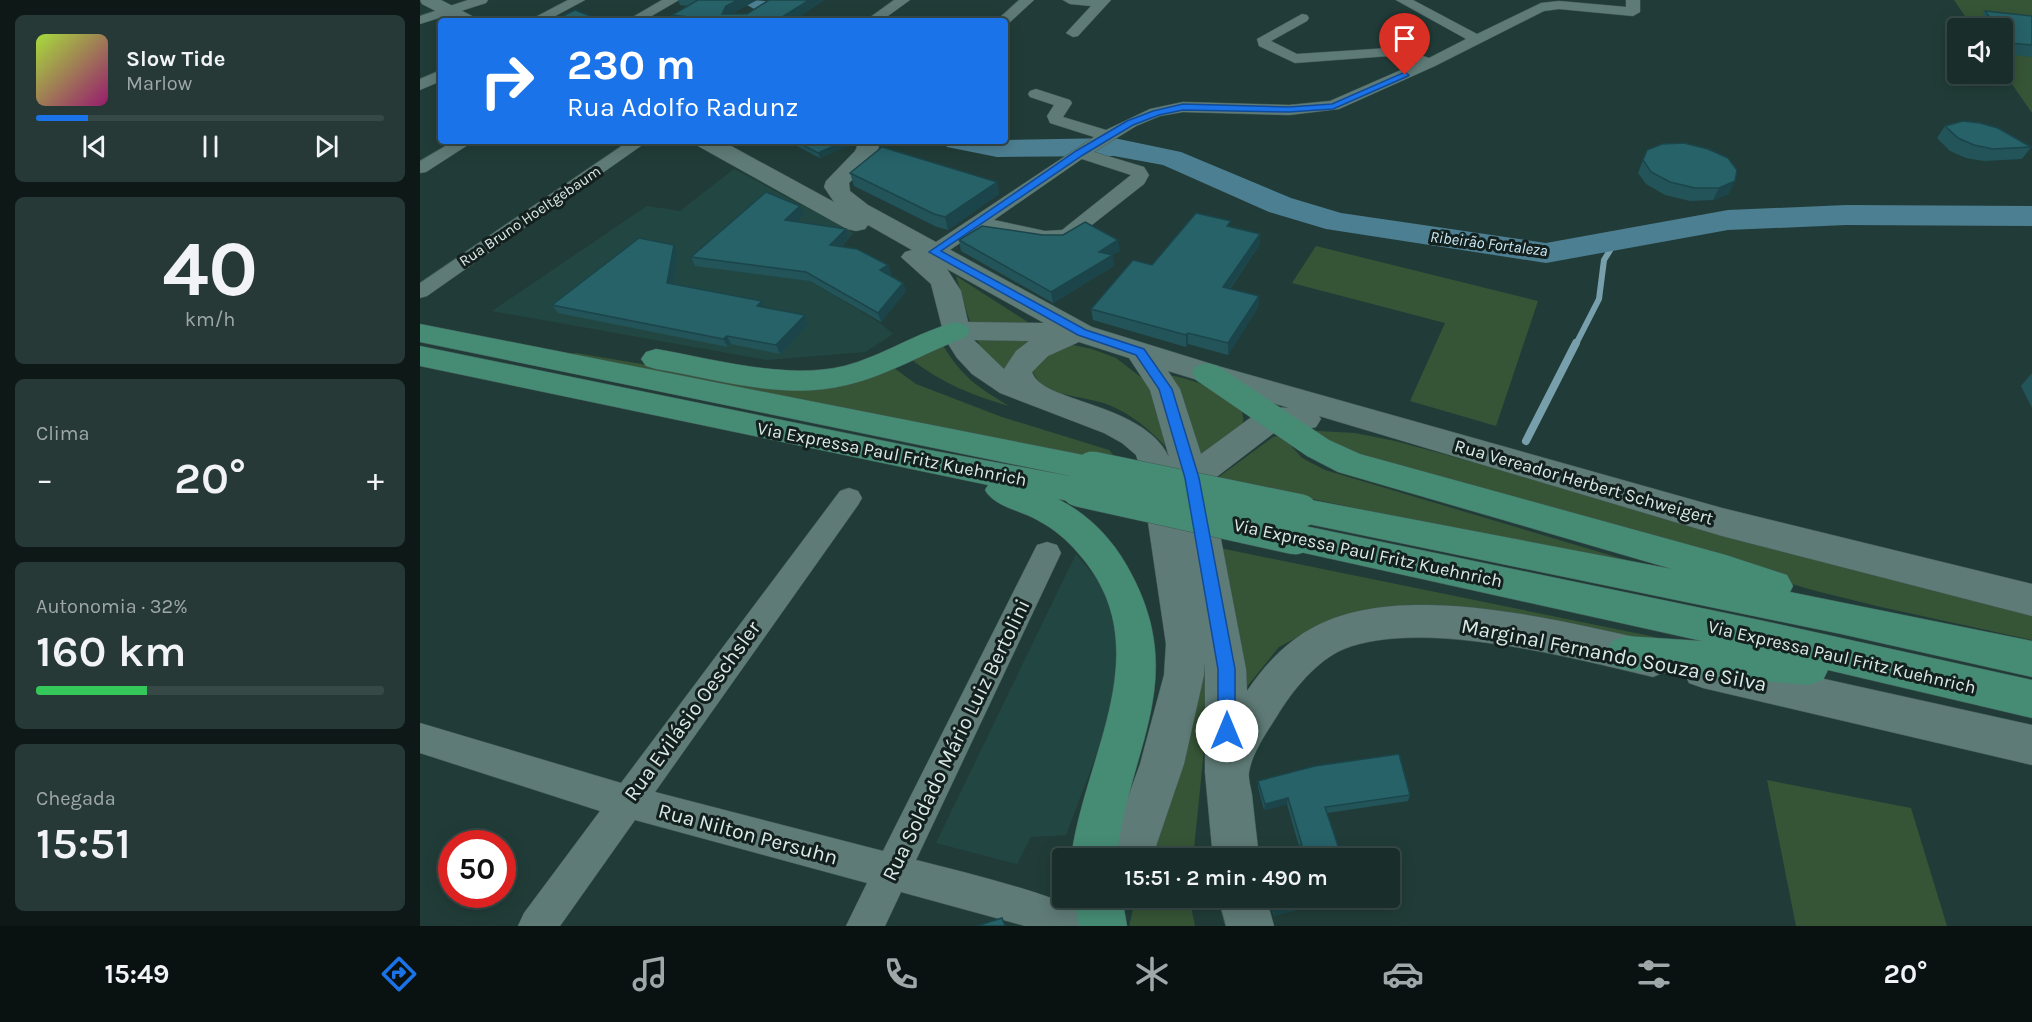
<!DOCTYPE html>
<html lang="pt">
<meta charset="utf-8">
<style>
:root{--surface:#192d2a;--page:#263936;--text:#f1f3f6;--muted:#9fa8a8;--line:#374947;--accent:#1a73e8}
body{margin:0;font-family:Karla,sans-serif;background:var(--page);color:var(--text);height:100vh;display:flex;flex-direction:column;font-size:22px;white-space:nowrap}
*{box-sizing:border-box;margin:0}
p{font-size:20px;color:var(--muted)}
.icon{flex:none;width:33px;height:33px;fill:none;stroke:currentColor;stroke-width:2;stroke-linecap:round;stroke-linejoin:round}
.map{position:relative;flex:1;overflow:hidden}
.side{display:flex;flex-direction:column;gap:15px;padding:15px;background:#0e1917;width:420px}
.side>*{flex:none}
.hud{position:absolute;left:18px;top:18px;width:570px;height:126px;border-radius:6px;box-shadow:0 3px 15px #0003,0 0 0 2px var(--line);background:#1a73e8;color:#fff;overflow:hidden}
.buttons{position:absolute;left:1527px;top:18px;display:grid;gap:12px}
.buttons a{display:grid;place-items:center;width:66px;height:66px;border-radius:6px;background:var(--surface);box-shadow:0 3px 15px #0003,0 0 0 2px var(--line);font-size:30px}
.speed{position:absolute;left:18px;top:830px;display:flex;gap:12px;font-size:30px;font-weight:700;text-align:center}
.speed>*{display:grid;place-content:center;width:78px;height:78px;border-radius:50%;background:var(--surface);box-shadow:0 3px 15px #0003,0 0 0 2px var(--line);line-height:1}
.speed .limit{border:9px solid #d22;background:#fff;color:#111}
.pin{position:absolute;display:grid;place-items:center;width:51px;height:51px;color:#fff;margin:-62px -26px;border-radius:50% 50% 50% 0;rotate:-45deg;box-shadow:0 0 6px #0007}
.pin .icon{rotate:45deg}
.me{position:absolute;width:66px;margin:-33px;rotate:0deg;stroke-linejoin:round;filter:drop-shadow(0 0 4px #0008)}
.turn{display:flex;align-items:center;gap:21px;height:126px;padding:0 30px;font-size:27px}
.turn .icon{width:78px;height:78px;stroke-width:2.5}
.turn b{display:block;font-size:42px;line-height:51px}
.big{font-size:45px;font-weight:600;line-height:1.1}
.side .card{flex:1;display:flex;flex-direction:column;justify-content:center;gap:9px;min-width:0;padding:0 21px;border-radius:9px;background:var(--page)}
.side .dial{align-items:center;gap:0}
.dial b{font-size:78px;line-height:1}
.song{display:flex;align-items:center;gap:18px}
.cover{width:72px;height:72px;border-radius:9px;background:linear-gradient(135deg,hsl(80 70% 55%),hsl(320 70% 35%))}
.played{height:6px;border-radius:3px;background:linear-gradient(90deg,var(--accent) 15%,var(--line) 15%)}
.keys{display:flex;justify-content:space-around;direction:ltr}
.heat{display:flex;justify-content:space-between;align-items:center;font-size:33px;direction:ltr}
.charge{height:9px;border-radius:4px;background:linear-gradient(90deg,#34c759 32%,var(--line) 0)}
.trip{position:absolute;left:632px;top:848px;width:348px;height:60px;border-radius:6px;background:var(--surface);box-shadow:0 3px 15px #0003,0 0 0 2px var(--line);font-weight:600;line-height:60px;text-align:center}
.tabs{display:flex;height:96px;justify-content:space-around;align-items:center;background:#0a1211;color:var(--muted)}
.tabs .icon{width:42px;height:42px}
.tabs .current{color:var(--accent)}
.tabs b{font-size:27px;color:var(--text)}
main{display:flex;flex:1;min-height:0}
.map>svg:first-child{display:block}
</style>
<main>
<section class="side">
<div class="card">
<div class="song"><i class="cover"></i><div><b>Slow Tide</b><p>Marlow</p></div></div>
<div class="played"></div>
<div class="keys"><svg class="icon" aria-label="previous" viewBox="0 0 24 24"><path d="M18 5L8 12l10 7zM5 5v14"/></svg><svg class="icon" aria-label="pause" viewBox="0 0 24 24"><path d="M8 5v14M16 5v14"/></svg><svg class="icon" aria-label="next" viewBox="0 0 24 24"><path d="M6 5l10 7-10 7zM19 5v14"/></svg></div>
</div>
<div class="card dial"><b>40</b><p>km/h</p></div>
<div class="card"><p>Clima</p>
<div class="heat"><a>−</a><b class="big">20°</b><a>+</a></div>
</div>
<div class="card"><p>Autonomia · 32%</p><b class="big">160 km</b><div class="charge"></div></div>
<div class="card"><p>Chegada</p><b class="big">15:51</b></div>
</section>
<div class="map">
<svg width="1612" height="926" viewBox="0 0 1612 926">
<rect width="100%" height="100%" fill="#213c38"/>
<path fill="#224742" d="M314,169L434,233L390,281L460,323L473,334L445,352L347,360L72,311L227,206L260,211Z
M656,554L681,584L700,639L698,697L646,835L611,837L597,864L516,843Z"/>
<path fill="#365436" d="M1534,0H1612V113L1583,71L1582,28H1553Z
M896,246L1118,301L1076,426L990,401L1025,323L872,283Z
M536,276L617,328L552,329Z
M621,339L584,370L563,352L557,340Z
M653,345L672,349L696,358L727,382L740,414L745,446C729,429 711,414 689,405C665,395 619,398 612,369L639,346Z
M524,347C543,378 559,388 589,406C553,396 522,383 492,360L513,348Z
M156,353L335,383L474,368L496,384L582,417L689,450L704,468L151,354Z
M749,375C771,379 847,400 816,434C807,445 788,452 776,459Z
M880,430L935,433L975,441L1612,614V640L1461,607L1396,591L945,460Z
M859,436L866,440L882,458L905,470L1253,574L796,479L853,437Z
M800,548L1235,637L1232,644L1034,609L986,605L939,613L889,631L859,647L825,689Z
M780,630L791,680L774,849L771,858H726Z
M1347,780L1491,808L1527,926H1376Z
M716,897H769L775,926H709Z"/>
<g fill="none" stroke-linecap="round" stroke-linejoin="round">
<path stroke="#779fac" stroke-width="6" d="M1156,344L1179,299L1184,260L1197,239"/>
<path stroke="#779fac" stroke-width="8" d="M1106,441L1156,343"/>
<path fill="#4d7f92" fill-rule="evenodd" d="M324,0C345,0 371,2 385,21H356L327,5Z
M694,138L761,152L871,198L921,213L1126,243L1308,210L1426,205L1612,206V226L1426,225L1308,230L1126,263L906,229L849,212L743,165L694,156L577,157L527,147L523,141Z"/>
<g stroke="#425b57" stroke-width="1">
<path id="street" d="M48,0H68L66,3L0,24V16Z
M148,0H165L126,21H108Z
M242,0H259L223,21H206Z
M474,0H490L461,21H445Z
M599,0H614L588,24L585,25V21H576Z
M643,0H691L658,36L653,37L646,33L671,6L650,4Z
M976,0H993L1057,34L1121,3L1139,1L1206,7V0H1220V12L1213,16L1139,9L1124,11L1015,66L919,109L869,115L763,112L740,116L716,126L674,152L724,167L729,175L724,184L654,239L625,243L562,228L521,256H507L504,252L507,248L674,137L630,123L627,116L634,105L610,97L608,94L610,91L616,89L650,100L652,103L643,117L686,130L730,109L763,102L869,105L910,101L997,63L969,56L875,63L839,46L837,39L882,14L887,15L889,18L887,21L851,41L877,54L969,48L986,50L1009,58L1046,39ZM662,159L711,175L642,230L625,231L574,220Z
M21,70V81L0,90V79Z
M34,141H54L6,172L0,173V161Z
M209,141H228L7,296L0,298V283Z
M429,488L438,491L442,498L438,505L235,792L463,851L617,545L627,542L637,545L641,553L496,860C555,875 614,889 670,913L676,926H605L481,892L465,926H426L447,883L215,820L140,926H98L104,913L180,811L0,753V723L201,783L420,491Z"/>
</g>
<g stroke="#425b57" stroke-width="1">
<path id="secondary" d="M0,0H21L54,17L57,21H35L2,4Z
M275,141H302L414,202L404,187L406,181L435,151L437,147L434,141H456L459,147L453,159L429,183L430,191L448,205L672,327L798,366L1302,508L1612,584V616L1302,536L899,416L901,419L896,427L885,430L859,429L790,482L826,669L827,691C844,665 868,640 896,626C986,580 1139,621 1233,641L1247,647L1253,659L1247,671L1233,677C1152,658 1002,618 924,649C897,660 872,691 857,716C847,732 832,753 829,772C828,779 831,788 832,795C834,816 837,837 839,858H793L785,773V662L784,675L764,764L732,858H686L720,764L744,675L746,644L720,468L716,455L702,443L684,433L580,393L552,374L537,358L525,339L511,284L481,257L485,252L492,250L448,225L445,229L436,231L427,229L278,146ZM527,269L624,323L548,322L541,291ZM554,340L609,341L596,351L584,369ZM659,342L709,358L730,390L749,457C723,402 621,403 612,372L628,356ZM748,371L869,408L852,407L841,410L781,454L760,389Z
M1283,652L1612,725V765L1283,688L1269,683L1263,670L1269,657Z
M798,897H846L854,926H806Z"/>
</g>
<g stroke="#425b57" stroke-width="1">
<path id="primary" d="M536,322L546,325L550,331L546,337C506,352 469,375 427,385C365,401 297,379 236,369L226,366L221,359L226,352L236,349C294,359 366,380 424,366C463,356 497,332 536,322Z
M0,324L684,459L689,468L684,477L672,480L659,477L670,481L675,490L670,499L658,503L638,499C672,516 696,543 713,577C768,684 707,753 697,858H651C664,755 742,647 658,553C647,540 634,529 619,521C603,511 574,507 565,490L568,485L0,366V346L504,449L655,477L0,342Z
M787,363L798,366L909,440L940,454L1306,555L1367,575L1373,586L1370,592L1612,641V677L1421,634L869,520L864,511L869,502L881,498L1252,569L918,472L887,456L776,380L772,373L776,366Z
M875,524L1344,621L1612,680V718L1408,670L1403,680L1389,685L1206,670L1192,665L1186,653L1192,641L1206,636L1282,641L862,548L857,538L862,528Z
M654,897H702L707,926H659Z"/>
</g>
<use href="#street" fill="#5f7b77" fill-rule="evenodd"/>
<use href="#secondary" fill="#5f7b77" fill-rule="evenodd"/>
<use href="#primary" fill="#468b74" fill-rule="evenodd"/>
<g stroke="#425b57" stroke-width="34" stroke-linecap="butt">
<path id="primary-bridge" d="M672,468L881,511
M658,490L875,538"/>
</g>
<use href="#primary-bridge" stroke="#468b74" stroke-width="33"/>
</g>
<path fill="#22545a" d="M258,0H337L311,14H327L404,0L373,21H254L252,15L268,6L260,5Z
M1565,11L1612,16V57L1582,54V28H1563L1559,22Z
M1525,126L1611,147L1602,159L1564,161L1546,158L1530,151L1517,138Z
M367,141H425L427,146L400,158Z
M1242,144L1309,194L1293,200L1270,201L1245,195L1226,184L1218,173L1227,150Z
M430,173L577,182L579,194L528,230L517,227L434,186Z
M384,215L376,222L426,229L429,238L421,247L468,265L471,274L469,275L483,283L486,291L461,322L390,281L275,266L271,257Z
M811,227L840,234V244L810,289L839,296L838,307L808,355L768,344L766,347L673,320L671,309L732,265Z
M539,240L700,251L692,255L694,266L633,303L541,251Z
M254,245L258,253L253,284L342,301L345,308L385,315L389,324L360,354L311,344L308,347L138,313L132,305Z
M1612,373V408L1601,386Z
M838,781L990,795L988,801L907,813L922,858L879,846L867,804L844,810L838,787Z
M849,897H923L854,916Z"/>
<path fill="#1b454a" d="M318,0H337L309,15L302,14L306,6Z
M389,0H404L373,21H356Z
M425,141L427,146L400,158L398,153Z
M1315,181L1309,194L1293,200L1299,188Z
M577,182L579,194L528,230L525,217Z
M380,206L384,215L368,229L365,220Z
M426,229L429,238L414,254L410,245Z
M840,234V244L803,298V287Z
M698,240L700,251L680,262L679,252Z
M254,245L258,253L252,292L247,283Z
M693,255L694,266L633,303L631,292Z
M468,265L471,274L463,279L460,270Z
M483,283L486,291L461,322L458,313Z
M839,296L838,307L808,355V343Z
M342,301L346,310L337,306Z
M385,315L389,324L360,354L356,345Z
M768,333V344L766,347V335Z
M307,336L311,344L308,347L303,339Z
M868,798L867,804L844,810L845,804Z
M905,897H923L854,916V911Z"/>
<path fill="#276269" stroke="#1b454a" stroke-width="1.5" d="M278,0H318L306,6L302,14H327L349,0H389L356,21H302L252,15Z
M155,10L183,21H133Z
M1565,11L1612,16V45L1589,43L1582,35V28H1578Z
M1543,121L1560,123L1578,128L1611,147L1573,149L1554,145L1538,138L1525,126Z
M375,141H425L398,153Z
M1264,143L1288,149L1308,158L1317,170L1315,181L1299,188H1275L1250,182L1231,172L1223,160L1227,150L1242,144Z
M462,147L577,182L525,217L514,214L430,173Z
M346,192L380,206L365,220L426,229L410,245L437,249L468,265L460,270L483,283L458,313L386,272L271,257Z
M776,213L811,221L807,226L840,234L803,287L839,296L808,343L768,333L766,335L671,309L713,260L732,265Z
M665,222L698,240L679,252L693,255L631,292L539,240L562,226L623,235H643Z
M219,238L254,245L247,283L342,301L337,306L385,315L356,345L307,336L303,339L132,305Z
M979,754L990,795L905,807L922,858H840V857L882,845L868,798L845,804L838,781L895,766Z
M851,897H905L854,911Z
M582,918L585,926H557Z"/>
<path fill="#1a73e8" stroke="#114b97" stroke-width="1.5" d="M985,72L989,75L988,76L913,109L869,112L763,110L739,115L713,125L663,155L521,251L666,330L724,349L752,389L779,478L815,669V731L813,737L807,740L800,737L798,731V669L765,478L739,389L716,355L658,335L509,252L656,151L707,121L733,111L763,104L869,107L912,104Z"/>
<g text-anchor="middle" stroke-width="6" stroke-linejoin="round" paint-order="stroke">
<g font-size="15" fill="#daeae7" stroke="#14201e">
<text transform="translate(110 216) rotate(-34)" y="5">Rua Bruno Hoeltgebaum</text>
</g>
<g font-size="16" font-style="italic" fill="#cbeaf7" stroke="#14201e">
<text transform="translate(1069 243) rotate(7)" y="6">Ribeirão Fortaleza</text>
</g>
<g font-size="18" fill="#daeae7" stroke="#14201e">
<text transform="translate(472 454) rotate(11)" y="6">Via Expressa Paul Fritz Kuehnrich</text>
<text transform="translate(1164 482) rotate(16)" y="6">Rua Vereador Herbert Schweigert</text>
<text transform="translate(948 553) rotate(12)" y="6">Via Expressa Paul Fritz Kuehnrich</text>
<text transform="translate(1422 657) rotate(13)" y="6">Via Expressa Paul Fritz Kuehnrich</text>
</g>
<g font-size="21" fill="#daeae7" stroke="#14201e">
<text transform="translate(1194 655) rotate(11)" y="7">Marginal Fernando Souza e Silva</text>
<text transform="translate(272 711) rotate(-54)" y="7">Rua Evilásio Oeschsler</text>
<text transform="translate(536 740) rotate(-64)" y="7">Rua Soldado Mário Luiz Bertolini</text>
<text transform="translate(328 834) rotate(15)" y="7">Rua Nilton Persuhn</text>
</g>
</g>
</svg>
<div class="buttons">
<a><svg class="icon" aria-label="sound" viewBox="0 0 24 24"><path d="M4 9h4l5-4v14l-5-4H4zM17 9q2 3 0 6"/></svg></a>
</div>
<div class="speed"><div class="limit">50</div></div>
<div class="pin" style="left:985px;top:75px;background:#d93025"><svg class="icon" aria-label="arrive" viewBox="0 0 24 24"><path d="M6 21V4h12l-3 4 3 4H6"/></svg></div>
<svg class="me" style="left:807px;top:731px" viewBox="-20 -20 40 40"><circle r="19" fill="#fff"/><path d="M0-13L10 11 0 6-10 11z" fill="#1a73e8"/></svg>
<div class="trip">15:51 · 2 min · 490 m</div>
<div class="hud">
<div class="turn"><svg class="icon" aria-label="right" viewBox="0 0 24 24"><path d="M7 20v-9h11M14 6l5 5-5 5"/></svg><div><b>230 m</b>Rua Adolfo Radunz</div></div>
</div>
</div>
</main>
<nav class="tabs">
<b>15:49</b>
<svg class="icon current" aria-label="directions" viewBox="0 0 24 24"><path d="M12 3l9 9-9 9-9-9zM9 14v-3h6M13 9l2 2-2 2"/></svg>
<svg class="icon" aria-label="music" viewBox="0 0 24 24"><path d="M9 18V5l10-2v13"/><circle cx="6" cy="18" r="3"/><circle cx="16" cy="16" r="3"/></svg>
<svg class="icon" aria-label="phone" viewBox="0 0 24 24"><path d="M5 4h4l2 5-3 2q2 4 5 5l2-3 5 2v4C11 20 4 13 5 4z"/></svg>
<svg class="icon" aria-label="climate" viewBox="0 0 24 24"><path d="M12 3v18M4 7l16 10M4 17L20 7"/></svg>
<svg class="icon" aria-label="car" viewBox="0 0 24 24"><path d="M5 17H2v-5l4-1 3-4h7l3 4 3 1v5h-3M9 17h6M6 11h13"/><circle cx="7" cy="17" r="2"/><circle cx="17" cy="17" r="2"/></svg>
<svg class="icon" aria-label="filters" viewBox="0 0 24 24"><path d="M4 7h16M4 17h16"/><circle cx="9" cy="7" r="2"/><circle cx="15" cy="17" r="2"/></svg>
<b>20°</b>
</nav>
